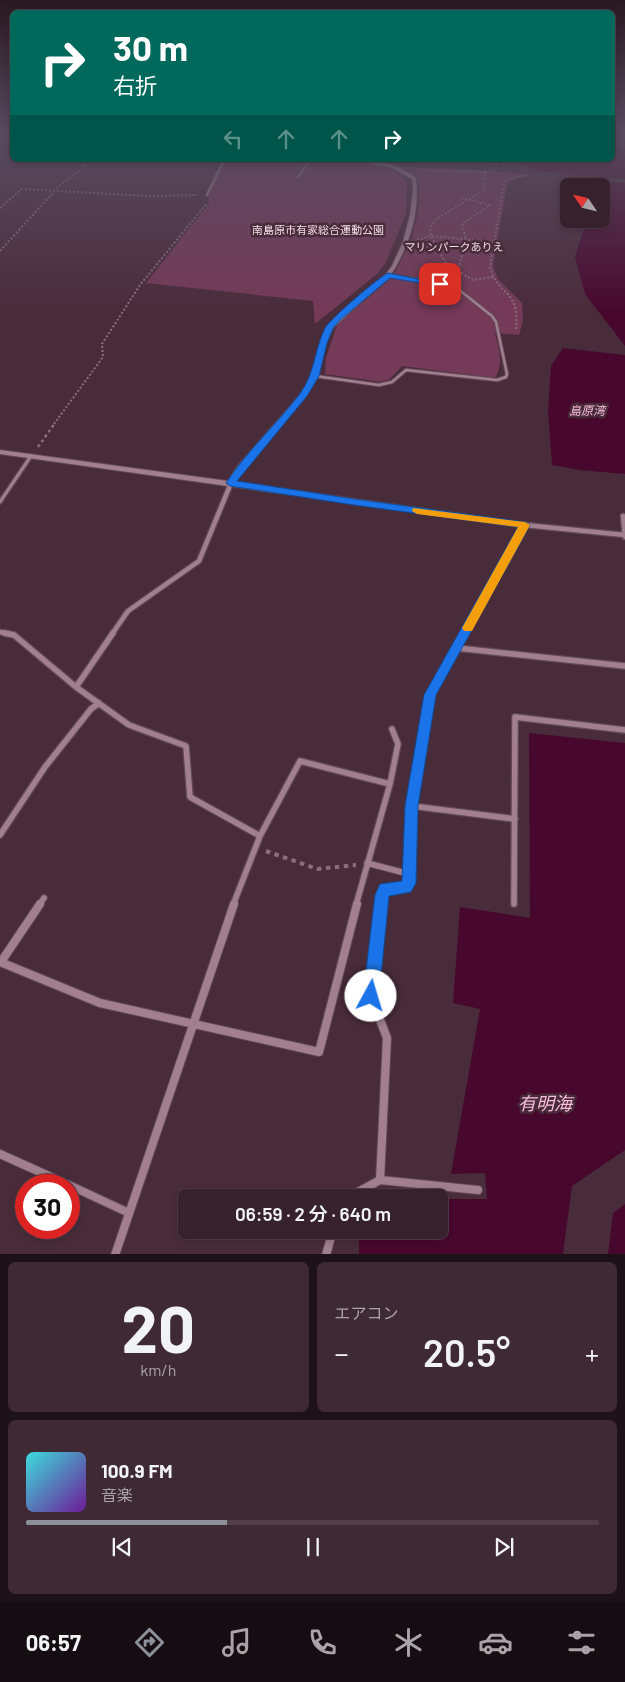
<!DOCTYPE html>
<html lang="ja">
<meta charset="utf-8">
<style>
:root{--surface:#37212c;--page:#3e2934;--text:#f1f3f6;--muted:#aaa3a9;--line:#513e48;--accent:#8c9099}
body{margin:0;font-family:Barlow,"Noto Sans JP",sans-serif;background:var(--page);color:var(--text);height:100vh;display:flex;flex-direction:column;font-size:19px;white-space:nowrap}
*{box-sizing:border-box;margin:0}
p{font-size:16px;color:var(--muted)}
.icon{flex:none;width:28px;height:28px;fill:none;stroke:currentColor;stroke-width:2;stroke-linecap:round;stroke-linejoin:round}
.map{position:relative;height:1254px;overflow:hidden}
.sheet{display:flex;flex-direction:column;gap:8px;padding:8px;background:#1e1218;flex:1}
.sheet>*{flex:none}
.top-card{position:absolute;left:10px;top:10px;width:605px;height:152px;border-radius:8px;box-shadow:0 2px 8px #0003,0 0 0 1px var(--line);background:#00695c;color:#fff;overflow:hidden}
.needle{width:32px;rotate:305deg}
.tools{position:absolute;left:560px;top:178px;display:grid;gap:10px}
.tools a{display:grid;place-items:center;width:50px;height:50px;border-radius:8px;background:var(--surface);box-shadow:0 2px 8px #0003,0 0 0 1px var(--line);font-size:25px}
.speed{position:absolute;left:15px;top:1174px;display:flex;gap:10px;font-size:25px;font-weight:700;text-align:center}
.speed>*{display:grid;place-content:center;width:65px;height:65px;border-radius:50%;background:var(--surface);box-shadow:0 2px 8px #0003,0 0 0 1px var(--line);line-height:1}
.speed .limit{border:8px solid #d22;background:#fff;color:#111}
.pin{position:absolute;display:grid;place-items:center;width:42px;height:42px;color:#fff;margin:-21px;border-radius:10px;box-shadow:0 2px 8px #0006}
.me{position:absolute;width:55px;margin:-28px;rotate:6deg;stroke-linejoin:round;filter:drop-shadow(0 0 4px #0008)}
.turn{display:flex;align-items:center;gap:18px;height:105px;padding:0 20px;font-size:22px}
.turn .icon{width:65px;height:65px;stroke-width:2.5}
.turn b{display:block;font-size:35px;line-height:42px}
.lanes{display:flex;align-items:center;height:48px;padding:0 20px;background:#0003;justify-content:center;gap:25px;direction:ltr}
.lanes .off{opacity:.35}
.big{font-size:38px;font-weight:600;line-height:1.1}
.sheet .widget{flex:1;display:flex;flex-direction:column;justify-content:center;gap:8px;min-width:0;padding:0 18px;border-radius:8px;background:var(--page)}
.sheet .dial{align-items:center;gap:0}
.dial b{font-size:65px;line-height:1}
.song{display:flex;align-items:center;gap:15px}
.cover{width:60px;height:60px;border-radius:8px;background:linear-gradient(135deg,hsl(180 70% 55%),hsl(280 70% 35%))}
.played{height:5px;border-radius:2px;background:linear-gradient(90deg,var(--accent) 35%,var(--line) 35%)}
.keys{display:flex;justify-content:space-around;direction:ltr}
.heat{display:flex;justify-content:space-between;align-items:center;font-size:28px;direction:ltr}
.sheet .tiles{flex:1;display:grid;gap:8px;grid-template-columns:1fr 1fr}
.widget:last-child{grid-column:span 2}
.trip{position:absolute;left:178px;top:1189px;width:270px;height:50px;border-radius:8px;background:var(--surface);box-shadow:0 2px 8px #0003,0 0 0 1px var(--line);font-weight:600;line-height:50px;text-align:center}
.tab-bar{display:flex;height:80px;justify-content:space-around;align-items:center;background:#160d12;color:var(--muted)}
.tab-bar .icon{width:35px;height:35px}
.tab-bar .current{color:var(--accent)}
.tab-bar b{font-size:22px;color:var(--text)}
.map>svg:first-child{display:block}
</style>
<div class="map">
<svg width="625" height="1255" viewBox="0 0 625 1255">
<rect width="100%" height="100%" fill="#492c3a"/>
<path fill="#753a58" d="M227,160H363V162C380,165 397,168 407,183L406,214L386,262L377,274L315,324L313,301L146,283L209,203L208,195Z
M403,167L480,170L538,176L522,177L508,182L507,186L493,266L498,279L522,303L523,320L519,335L495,333C499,350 504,363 495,378L402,366L390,379L381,382L325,374L326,358L337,325L393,276L412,238L418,213L419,184L417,177Z"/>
<path fill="#48082e" d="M613,135H625V179L536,171L524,165L520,160H612Z
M606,183H625V346L585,294L575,257L587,219H601V191Z
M563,348L625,355V474L580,470L552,465L548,412L551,366Z
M529,733L625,743V1150L572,1186L563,1254H359V1230H439V1199H487L485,1173L451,1174L480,1009L453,1003L460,907L530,918Z
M625,1204V1254H608L613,1213Z"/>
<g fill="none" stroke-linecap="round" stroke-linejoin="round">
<g stroke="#614955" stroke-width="3">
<path id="service-far2" d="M298,177L310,160"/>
</g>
<g stroke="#614955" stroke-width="4.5">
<path id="service-far1" d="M315,376L379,385L392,382L406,370L497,380L506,377L507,374L496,322L492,316L453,285L388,275"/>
</g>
<g stroke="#614955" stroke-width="5.5">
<path id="service" d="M0,502L31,456"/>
</g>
<g stroke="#614955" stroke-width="4">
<path id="minor-far3" d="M207,195L224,160"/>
</g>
<g stroke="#614955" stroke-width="7">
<path id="minor-far2" d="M623,516L625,537
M525,525L625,535
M0,632L10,634
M112,634L128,611L199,561L231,483"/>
</g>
<g stroke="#614955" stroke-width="8">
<path id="minor-far1" d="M4,633L14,635L76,687L129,725L186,746L190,797L260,836
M457,648L625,666
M76,687L113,633
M412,806L515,819
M0,835L45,767L91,709L99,703
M367,863L409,874V883L406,888L389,887L383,892L381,905
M514,904L515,717L625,730
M39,905L44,898
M233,905L260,836L300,761L390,784
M356,905L390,784L398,744L392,729"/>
</g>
<g stroke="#614955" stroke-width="10">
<path id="minor" d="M0,962L100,1003L319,1052L357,904
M1,962L40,904
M0,1154L69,1185
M380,1180L478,1190
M69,1185L129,1213
M347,1198L380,1180L387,1038L371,996L382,904
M115,1255L234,904
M326,1255L333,1230"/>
</g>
<g stroke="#614955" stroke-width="2">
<path id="tertiary" d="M354,160C376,160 399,164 416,178C420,213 409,247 390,276L333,328L326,343L318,376L306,396L243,470L235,482L525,523L529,525L435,695L417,805L415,874L413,878L409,879L405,878L403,874L407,805L425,695L520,527L0,454V450L228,481L237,467L300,395L312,376L320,343L328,326L386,274L392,266L403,242L410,215L413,189L412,179L392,168Z"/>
</g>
<path stroke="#886f7b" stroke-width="2" stroke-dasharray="2 2" stroke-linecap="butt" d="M419,170L485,172L484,190L435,220L430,228L431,236L452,275
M485,172L495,171L497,160
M461,198L490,205L462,224L466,239L458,271L473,280L493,277
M0,208L22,189L149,196L198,195
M417,240L431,236L493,242
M0,251L59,186L82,169L89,160
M516,329C520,288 497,296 490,267L504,184L507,180L525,175
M54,424L103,357L102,344L140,285L207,203"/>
<path stroke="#886f7b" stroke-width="2.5" stroke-dasharray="3 3" stroke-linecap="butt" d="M38,447L55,423"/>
<path stroke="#886f7b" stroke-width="4" stroke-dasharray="4.5 4.5" stroke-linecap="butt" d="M266,851L317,869L356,865"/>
<use href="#service-far2" stroke="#a17f8f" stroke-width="2"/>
<use href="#service-far1" stroke="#a17f8f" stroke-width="2.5"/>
<use href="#service" stroke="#a17f8f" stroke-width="3"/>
<use href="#minor-far3" stroke="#a17f8f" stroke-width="2.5"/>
<use href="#minor-far2" stroke="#a17f8f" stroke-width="4.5"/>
<use href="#minor-far1" stroke="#a17f8f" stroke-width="5.5"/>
<use href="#minor" stroke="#a17f8f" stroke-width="8"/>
<use href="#tertiary" fill="#a17f8f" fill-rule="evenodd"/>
</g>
<linearGradient id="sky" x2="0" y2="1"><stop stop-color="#281820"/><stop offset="0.43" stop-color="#594b60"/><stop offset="1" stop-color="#594b60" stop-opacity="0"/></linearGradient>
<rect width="625" height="311" fill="url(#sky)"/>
<path fill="#1a73e8" stroke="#114b97" d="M388,273L443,284L440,286L390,278L340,320L333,328L327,343L319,376L307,396L237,481L354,499L525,522L530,525L436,695L418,806L416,883L411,892L389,896L379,996L377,1002L371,1004L365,1002L363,996L375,895L380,884L402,881L405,806L424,695L518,527L354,505L230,486L226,483C247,451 276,425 299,395C315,374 314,351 325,328C330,319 379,277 388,273Z"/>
<path fill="#f59e0b" d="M413,508L525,522L530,525L472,631H464L462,628L518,527L417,514L412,511Z"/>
<g text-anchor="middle" stroke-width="5" stroke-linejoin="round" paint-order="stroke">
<g font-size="11" fill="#f2dde6" stroke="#492c3a">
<text x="318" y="234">南島原市有家総合運動公園</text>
<text x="454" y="251">マリンパークありえ</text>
</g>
<g font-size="12" font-style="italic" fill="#fbbeda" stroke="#492c3a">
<text x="587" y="415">島原湾</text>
</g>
<g font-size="18" font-style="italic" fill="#fbbeda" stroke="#492c3a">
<text x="545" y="1110">有明海</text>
</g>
</g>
</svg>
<div class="tools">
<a><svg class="needle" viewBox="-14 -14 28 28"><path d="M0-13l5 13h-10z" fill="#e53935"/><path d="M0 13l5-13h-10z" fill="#aaa3a9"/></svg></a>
</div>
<div class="speed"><div class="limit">30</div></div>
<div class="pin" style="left:440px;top:284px;background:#d93025"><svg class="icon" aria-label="arrive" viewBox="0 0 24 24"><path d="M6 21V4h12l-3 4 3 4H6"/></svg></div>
<svg class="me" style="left:371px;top:996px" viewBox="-20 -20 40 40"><circle r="19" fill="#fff"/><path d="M0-13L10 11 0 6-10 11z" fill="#1a73e8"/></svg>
<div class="trip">06:59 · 2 分 · 640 m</div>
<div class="top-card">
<div class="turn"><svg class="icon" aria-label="right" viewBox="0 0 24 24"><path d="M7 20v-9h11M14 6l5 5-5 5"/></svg><div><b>30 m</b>右折</div></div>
<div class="lanes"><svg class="icon off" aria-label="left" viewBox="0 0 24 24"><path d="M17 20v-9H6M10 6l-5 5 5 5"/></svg><svg class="icon off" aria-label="ahead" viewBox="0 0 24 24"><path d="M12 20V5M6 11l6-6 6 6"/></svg><svg class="icon off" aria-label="ahead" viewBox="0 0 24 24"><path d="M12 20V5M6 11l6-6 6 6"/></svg><svg class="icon" aria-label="right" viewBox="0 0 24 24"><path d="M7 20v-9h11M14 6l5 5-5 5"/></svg></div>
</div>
</div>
<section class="sheet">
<div class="tiles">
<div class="widget dial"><b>20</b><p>km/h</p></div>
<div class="widget"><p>エアコン</p>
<div class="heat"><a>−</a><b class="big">20.5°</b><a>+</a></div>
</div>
<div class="widget">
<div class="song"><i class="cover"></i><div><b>100.9 FM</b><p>音楽</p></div></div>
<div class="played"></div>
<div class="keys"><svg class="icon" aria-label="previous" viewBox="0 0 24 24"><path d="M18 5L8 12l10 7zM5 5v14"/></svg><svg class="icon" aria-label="pause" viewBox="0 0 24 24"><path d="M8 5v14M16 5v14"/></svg><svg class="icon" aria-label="next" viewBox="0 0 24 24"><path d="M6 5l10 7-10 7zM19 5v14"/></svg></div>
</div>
</div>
</section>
<nav class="tab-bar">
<b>06:57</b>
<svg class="icon current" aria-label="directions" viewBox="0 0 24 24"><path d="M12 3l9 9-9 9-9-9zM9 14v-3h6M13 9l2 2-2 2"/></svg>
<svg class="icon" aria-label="music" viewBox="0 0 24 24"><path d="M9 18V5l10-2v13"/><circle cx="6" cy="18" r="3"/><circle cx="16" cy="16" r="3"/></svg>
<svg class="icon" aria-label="phone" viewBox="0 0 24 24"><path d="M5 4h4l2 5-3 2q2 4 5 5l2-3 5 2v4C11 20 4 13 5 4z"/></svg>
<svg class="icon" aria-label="climate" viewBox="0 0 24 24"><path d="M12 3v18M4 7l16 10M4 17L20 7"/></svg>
<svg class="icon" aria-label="car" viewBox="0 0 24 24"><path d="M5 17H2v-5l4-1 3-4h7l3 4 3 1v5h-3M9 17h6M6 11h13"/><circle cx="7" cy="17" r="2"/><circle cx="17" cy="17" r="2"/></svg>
<svg class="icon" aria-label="filters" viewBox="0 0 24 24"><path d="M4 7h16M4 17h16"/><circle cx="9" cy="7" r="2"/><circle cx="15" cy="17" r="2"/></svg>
</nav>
